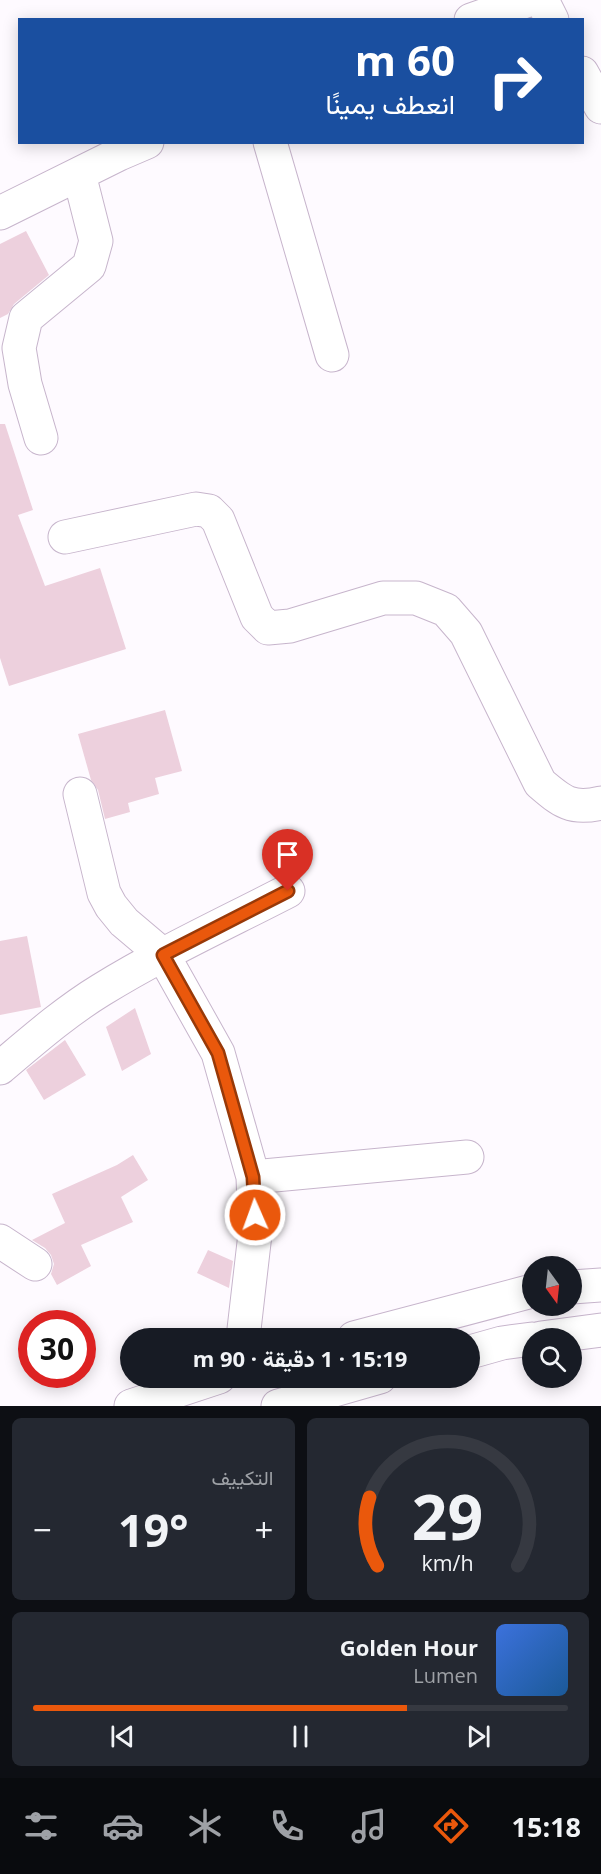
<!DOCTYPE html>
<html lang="ar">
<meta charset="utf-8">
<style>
:root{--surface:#171b24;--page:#242831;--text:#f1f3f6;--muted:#9ea1a6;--line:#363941;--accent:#ea580c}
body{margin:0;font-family:"Open Sans",Vazirmatn,sans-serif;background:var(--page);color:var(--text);direction:rtl;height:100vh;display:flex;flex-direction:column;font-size:22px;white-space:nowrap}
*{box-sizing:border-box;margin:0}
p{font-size:20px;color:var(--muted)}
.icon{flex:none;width:33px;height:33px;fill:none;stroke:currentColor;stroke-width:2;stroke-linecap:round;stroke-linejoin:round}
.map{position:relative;height:1406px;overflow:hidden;direction:ltr}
.panel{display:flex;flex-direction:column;gap:12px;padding:12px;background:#0d0f14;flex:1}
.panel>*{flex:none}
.hud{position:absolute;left:18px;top:18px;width:566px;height:126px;border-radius:0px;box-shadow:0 3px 15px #0003;direction:rtl;background:#1a4fa0;color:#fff;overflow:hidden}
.needle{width:39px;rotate:165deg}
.fabs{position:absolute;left:522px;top:1256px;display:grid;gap:12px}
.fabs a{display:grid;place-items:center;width:60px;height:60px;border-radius:50%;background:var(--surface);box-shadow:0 3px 15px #0003;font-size:30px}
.speed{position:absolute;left:18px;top:1310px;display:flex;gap:12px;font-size:30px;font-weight:700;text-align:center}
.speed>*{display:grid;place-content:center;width:78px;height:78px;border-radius:50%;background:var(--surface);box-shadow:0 3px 15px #0003;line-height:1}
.speed .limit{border:9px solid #d22;background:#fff;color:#111}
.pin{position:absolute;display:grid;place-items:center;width:51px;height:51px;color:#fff;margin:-62px -26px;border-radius:50% 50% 50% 0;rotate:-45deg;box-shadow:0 0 6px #0007}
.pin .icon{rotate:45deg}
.me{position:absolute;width:66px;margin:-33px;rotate:358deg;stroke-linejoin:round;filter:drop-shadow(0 0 4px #0008)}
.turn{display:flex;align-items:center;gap:21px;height:126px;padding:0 30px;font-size:27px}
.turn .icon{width:78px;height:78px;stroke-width:2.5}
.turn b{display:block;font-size:42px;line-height:51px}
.big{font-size:45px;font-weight:700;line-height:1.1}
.panel .widget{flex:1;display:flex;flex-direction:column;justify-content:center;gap:9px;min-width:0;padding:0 21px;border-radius:9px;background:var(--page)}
.panel .dial{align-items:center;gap:0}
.dial svg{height:156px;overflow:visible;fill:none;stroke:var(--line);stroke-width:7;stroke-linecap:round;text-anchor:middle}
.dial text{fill:var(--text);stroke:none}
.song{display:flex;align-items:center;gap:18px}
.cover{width:72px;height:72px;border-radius:9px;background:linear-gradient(135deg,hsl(220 70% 55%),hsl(210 70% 35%))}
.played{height:6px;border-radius:3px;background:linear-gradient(90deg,var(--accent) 70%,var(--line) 70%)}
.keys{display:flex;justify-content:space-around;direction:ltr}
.heat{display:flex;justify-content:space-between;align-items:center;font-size:33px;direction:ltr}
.panel .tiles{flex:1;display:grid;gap:12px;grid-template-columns:1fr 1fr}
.widget:last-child{grid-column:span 2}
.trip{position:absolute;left:120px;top:1328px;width:360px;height:60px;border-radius:30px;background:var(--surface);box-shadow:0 3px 15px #0003;font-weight:700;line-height:60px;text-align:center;direction:rtl}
.menu{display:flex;height:96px;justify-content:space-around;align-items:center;background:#090b0e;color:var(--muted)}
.menu .icon{width:42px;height:42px}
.menu .on{color:var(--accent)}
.menu b{font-size:27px;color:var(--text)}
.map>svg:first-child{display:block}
</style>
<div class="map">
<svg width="601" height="1406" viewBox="0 0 601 1406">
<rect width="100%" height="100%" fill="#fefaff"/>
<path fill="#edd0dd" d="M26,231L49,275L14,304L8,314L0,318V244Z
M0,424H5L33,510L18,515L45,586L100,568L126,649L9,686L0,658Z
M165,710L182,771L155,778L159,794L128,803L130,812L105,819L98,790L91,780L78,734Z
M27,936L41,1007L0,1015V941Z
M135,1008L151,1054L122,1071L106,1027Z
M65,1040L86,1075L44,1100L26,1070Z
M133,1155L148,1180L121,1197L133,1222L81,1245L91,1266L57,1285L51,1274L54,1264L51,1255L45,1248L32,1240L65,1223L52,1194L117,1165Z
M208,1250L233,1261L229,1288L197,1273Z"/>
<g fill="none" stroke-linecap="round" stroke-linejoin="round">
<g stroke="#c7b5cc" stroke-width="35">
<path id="street" d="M542,0L552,20
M471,20L529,0
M582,73L601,107
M270,142L332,355
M0,213L119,154L147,142
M41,438L25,384L19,348L26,318L89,266L96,241L79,174
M65,537L196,509L209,511L218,520L257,617L268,628L290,626L383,598H416L446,610L466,633L540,783C562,802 572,810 601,803
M80,794L104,893L111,906L124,922L163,955L218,1053L253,1177L255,1234L243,1338
M0,1068C32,1041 65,1012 101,990C161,953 226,923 288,891
M253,1177L467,1157
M0,1241L35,1264"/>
</g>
<g stroke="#c7b5cc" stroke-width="35">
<path id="secondary" d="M572,1287L601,1285
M354,1338L532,1291
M541,1338L601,1330
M470,1352L502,1343L532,1339
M131,1406L219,1377
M278,1406L380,1377"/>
</g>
<use href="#street" stroke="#fff" stroke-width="33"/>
<use href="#secondary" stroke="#fff" stroke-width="33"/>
</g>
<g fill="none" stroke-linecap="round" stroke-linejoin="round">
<g stroke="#983908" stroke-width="15">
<path id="route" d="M255,1215L253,1177L218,1053L163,955L288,891"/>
</g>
<use href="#route" stroke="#ea580c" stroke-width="10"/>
</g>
</svg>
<div class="fabs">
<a><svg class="needle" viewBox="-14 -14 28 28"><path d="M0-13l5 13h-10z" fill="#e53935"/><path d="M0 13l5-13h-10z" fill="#9ea1a6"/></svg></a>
<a><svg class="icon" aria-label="search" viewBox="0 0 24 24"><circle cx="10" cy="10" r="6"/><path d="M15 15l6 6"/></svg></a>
</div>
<div class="speed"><div class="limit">30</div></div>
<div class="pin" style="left:288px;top:891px;background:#d93025"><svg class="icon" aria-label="arrive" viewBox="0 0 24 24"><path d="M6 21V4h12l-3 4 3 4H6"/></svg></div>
<svg class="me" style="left:255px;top:1215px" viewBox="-20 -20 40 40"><circle r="17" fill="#ea580c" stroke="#fff" stroke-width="3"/><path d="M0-11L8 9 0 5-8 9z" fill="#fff"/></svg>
<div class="trip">15:19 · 1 دقيقة · 90 m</div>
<div class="hud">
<div class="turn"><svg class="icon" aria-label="right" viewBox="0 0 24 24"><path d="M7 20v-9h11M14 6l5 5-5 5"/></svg><div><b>60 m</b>انعطف يمينًا</div></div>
</div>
</div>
<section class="panel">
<div class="tiles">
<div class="widget dial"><svg viewBox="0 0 100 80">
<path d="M14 69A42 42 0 1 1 86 69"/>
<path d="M14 69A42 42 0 0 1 10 34" stroke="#ea580c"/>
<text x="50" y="56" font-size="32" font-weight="700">29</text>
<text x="50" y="72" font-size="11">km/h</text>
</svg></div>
<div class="widget"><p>التكييف</p>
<div class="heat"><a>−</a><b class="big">19°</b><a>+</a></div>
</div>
<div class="widget">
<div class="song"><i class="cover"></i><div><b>Golden Hour</b><p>Lumen</p></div></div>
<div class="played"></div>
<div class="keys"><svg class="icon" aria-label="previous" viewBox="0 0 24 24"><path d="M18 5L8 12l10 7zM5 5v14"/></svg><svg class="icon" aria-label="pause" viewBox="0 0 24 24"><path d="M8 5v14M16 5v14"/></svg><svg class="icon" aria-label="next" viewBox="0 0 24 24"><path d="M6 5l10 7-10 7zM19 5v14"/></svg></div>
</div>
</div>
</section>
<nav class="menu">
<b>15:18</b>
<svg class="icon on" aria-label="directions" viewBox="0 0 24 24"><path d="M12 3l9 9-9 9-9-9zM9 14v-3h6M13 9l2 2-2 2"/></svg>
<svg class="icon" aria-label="music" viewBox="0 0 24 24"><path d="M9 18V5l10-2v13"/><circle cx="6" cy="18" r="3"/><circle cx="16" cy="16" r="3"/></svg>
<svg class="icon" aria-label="phone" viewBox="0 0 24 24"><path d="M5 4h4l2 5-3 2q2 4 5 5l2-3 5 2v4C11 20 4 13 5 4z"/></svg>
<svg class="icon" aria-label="climate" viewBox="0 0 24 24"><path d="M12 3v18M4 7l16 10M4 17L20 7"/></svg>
<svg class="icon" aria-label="car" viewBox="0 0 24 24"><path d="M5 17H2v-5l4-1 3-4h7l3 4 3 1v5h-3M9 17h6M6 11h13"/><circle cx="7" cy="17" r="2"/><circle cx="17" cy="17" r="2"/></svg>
<svg class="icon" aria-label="filters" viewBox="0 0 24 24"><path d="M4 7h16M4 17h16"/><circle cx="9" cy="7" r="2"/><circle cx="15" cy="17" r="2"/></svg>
</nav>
